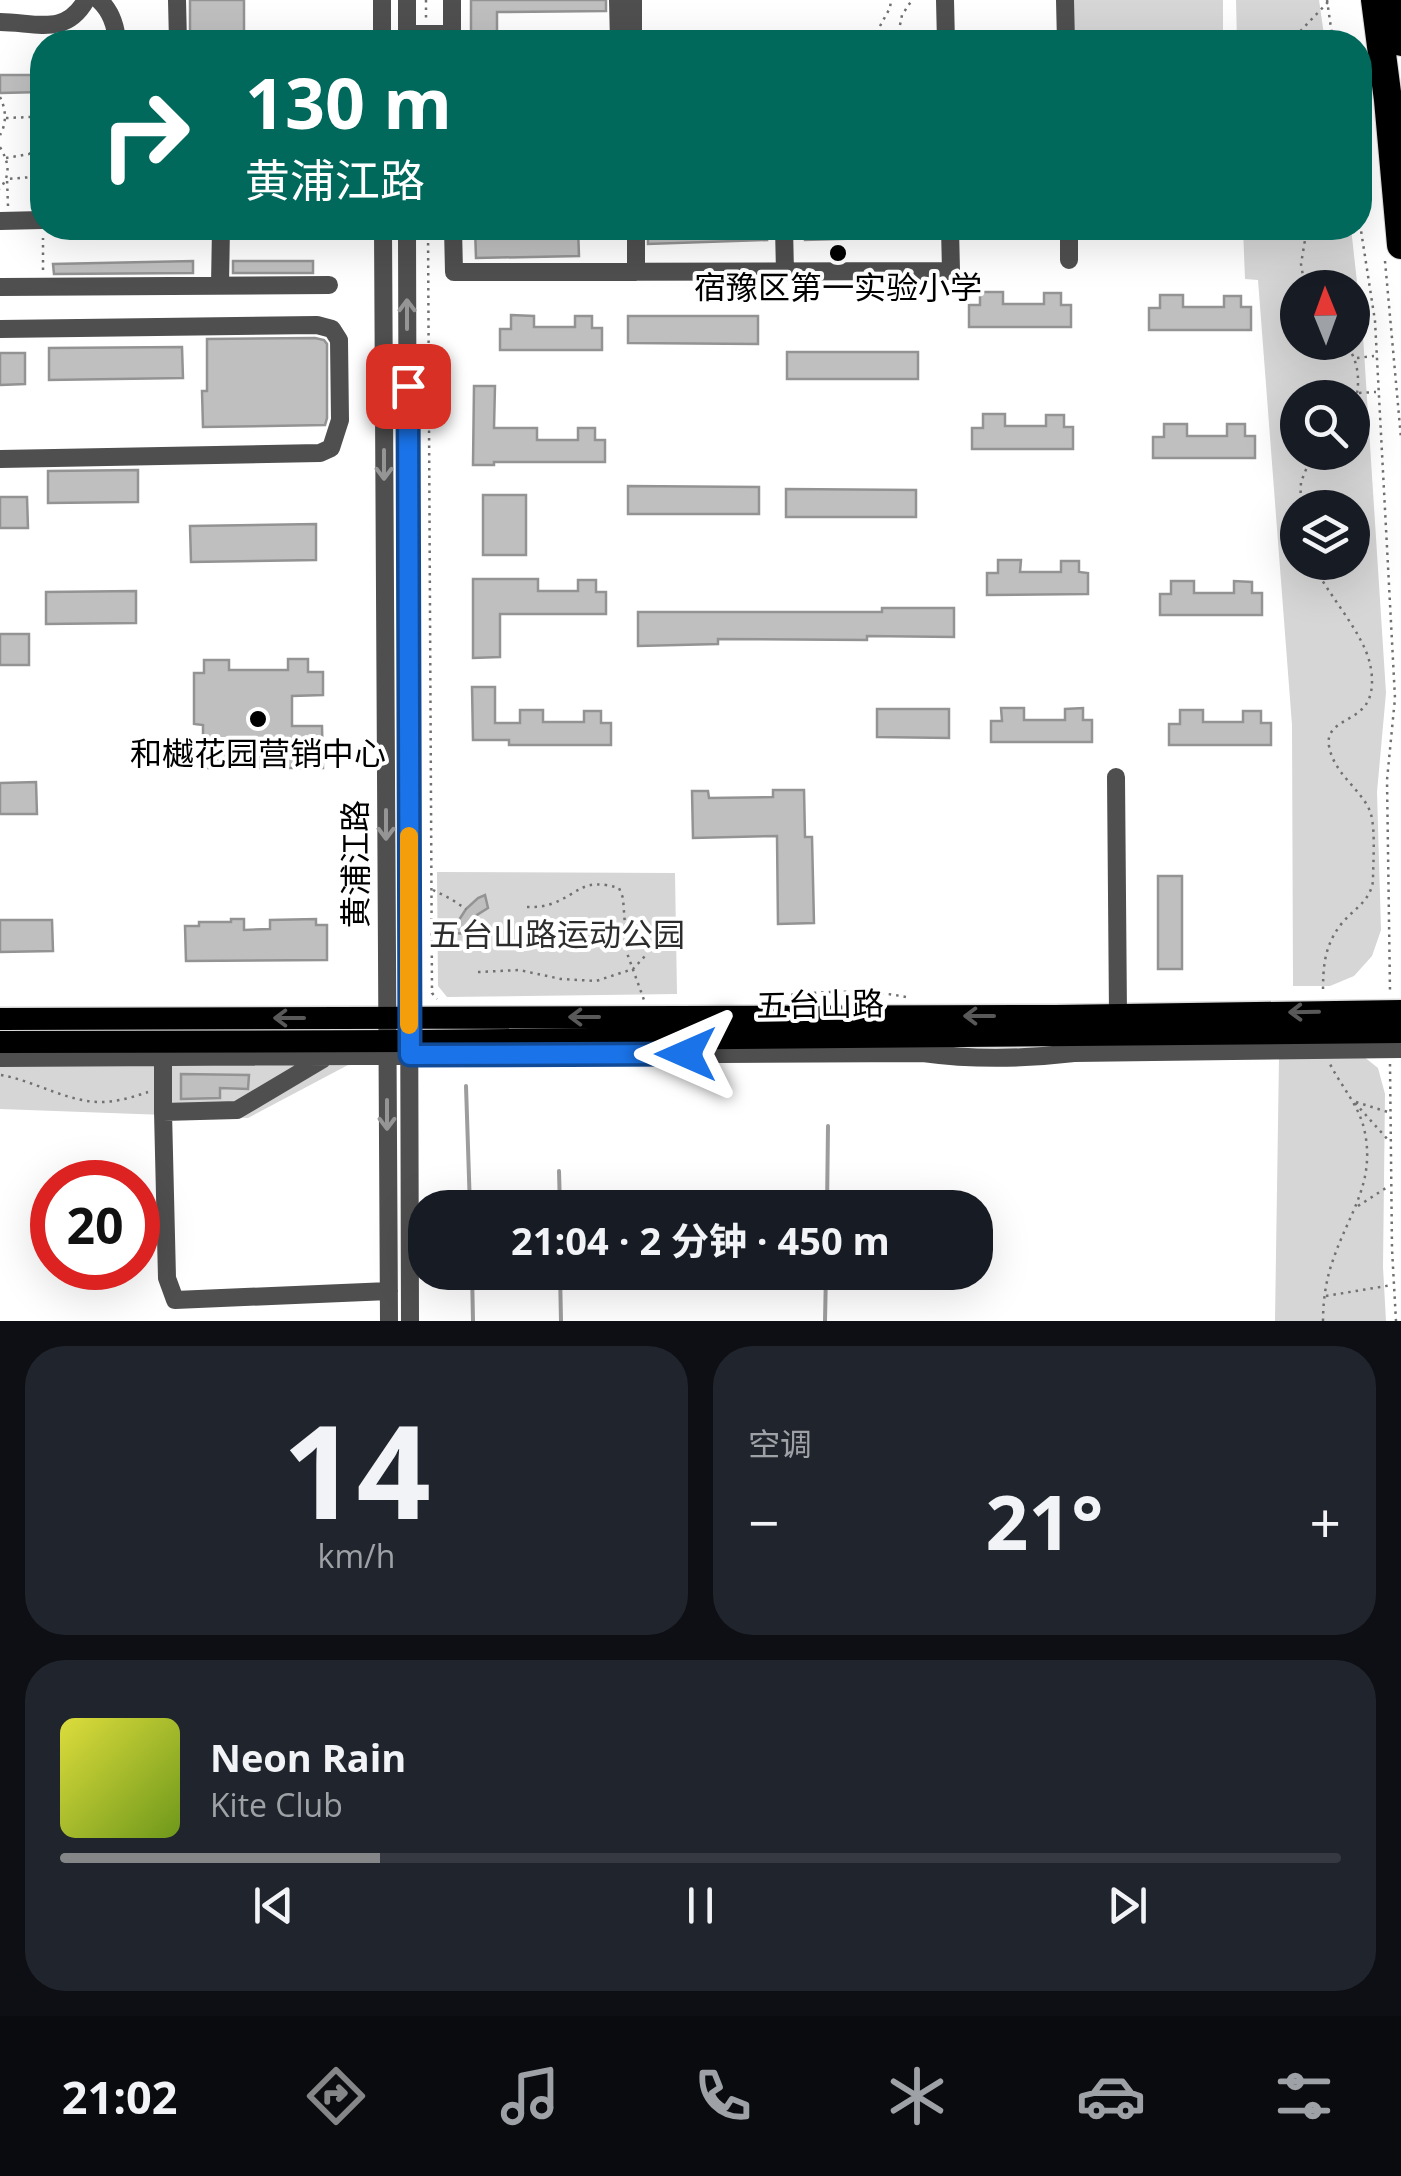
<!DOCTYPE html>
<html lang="zh">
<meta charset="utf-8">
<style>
:root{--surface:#171b24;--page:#20242c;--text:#f1f3f6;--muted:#9ea1a6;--line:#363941;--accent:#858687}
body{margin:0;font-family:"Open Sans","Noto Sans SC",sans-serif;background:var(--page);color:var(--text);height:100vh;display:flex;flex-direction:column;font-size:38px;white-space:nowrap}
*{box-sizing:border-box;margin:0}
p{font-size:32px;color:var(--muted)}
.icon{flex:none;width:55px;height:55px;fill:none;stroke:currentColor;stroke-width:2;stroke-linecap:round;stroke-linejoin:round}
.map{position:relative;height:1321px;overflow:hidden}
.panel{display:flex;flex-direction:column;gap:25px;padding:25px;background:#0d0f14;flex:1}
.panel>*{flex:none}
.top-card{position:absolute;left:30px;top:30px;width:1342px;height:210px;border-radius:40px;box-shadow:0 10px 40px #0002;background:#00695c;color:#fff;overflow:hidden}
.needle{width:65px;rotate:359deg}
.tools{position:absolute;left:1280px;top:270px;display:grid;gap:20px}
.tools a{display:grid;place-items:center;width:90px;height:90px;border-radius:50%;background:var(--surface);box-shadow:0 10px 40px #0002;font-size:50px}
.speed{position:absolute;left:30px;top:1160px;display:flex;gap:20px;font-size:50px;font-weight:700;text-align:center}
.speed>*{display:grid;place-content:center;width:130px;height:130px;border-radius:50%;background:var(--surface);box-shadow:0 10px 40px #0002;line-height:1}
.speed .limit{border:15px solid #d22;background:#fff;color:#111}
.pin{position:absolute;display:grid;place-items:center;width:85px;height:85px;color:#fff;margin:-42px;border-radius:20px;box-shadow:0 5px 15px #0006}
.me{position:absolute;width:110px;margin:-55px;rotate:270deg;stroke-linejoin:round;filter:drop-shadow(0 0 8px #0008)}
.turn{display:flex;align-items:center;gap:35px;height:210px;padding:0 50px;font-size:45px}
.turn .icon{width:130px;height:130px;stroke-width:2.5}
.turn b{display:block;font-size:70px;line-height:85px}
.big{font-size:75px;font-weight:700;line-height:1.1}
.panel .tile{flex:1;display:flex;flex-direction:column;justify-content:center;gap:15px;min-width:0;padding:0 35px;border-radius:40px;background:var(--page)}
.panel .dial{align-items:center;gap:0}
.dial b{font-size:130px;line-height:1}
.song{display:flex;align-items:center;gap:30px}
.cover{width:120px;height:120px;border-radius:15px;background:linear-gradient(135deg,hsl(60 70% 55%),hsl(80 70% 35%))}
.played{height:10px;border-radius:5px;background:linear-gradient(90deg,var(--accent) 25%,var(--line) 25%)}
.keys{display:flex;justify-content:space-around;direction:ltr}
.heat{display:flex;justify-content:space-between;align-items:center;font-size:55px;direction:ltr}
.panel .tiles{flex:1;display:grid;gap:25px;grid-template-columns:1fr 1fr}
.tile:last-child{grid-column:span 2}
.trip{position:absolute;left:408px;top:1190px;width:585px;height:100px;border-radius:40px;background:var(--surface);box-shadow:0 10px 40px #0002;font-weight:700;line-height:100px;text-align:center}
.tab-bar{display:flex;height:160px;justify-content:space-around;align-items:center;background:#090b0e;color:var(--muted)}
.tab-bar .icon{width:70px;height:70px}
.tab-bar .selected{color:var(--accent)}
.tab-bar b{font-size:45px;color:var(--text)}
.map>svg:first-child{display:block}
</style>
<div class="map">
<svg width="1401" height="1321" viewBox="0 0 1401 1321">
<rect width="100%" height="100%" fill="#fff"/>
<path fill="#d6d6d6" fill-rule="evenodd" d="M1073,0H1223V42H1072Z
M1236,0H1319L1325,42H1237Z
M1243,228H1351L1363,336L1386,693L1377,792L1381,930L1372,956L1354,976L1330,986H1293L1292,725L1258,280L1245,279ZM1298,288H1352V342H1298ZM1298,398H1352V452H1298ZM1298,508H1352V562H1298Z
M437,872L675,873L677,994L447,997L438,986Z
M1363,1056L1378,1068L1385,1094L1383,1267L1386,1321H1275L1279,1057Z
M348,1065L248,1118L0,1109V1066Z"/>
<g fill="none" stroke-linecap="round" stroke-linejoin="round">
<path stroke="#9d9d9d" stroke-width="4" d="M466,1086L470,1208
M559,1171L560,1208
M827,1208L828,1126
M472,1272L473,1321
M560,1272L561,1321
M825,1321L826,1272"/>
</g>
<path fill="#bfbfbf" stroke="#939393" stroke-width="2.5" d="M190,0H244V42H190Z
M471,0H606V11L497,12V42H471Z
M0,75H42V92L0,93Z
M475,228H578L579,256L476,258Z
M648,228H766L767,240L648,244Z
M805,228H907V237L805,240Z
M193,261V273L54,274L53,264Z
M233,261H313V273H233Z
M980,292H1003V304H1044V293H1061V305H1071V327H969V305H980Z
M1160,295H1183V307H1224V296H1241V307H1251V330H1149V308H1160Z
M511,315L534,316V327H575V316H592V328H602V350H500V329H511Z
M628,316H758V344L628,343Z
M315,338L324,340L327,344V418L325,425L203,427L202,391H207V339Z
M182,347L183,378L49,380V348Z
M787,352H918V379H787Z
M0,353H25V384L0,385Z
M474,386H495L494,428H537V440H578V428H595V440H605V462H494V465H473Z
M983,414H1005V426H1046V415H1064V427H1073V449H972V428H983Z
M1164,424H1187V436H1227V424H1245V436H1255V458H1153V437H1164Z
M138,470V502L48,503V471Z
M628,486L759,487V514H628Z
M786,489L916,490V517H786Z
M483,495H526V555H483Z
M0,497H27L28,528H0Z
M316,524V560L191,562L190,526Z
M998,560H1021L1020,572H1061V561H1079V572L1088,573V594L987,595V573H998Z
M473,579H538V591H578V580H596V592H606V614H500V657L473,658Z
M1171,581H1194V593H1234V581L1252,582V593H1262V615H1160V594H1171Z
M136,591V623L46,624V592Z
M882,608H954V637L867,636V640L718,639V644L638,646V612H882Z
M0,634H29V665H0Z
M288,659H308V672H323V695L292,696V726H322L323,768H203V725L194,724V673H204V660H229V670H288Z
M472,687H495V723H520V710H543V722H584V711H601V723H611V745H509V740H473Z
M1001,708H1024V720H1065V709L1083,708V720H1092V742H991V721H1002Z
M877,709H949V738L877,737Z
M1180,710H1203V722H1243V711H1261V723H1271V745H1169V724H1180Z
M36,782L37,814H0V783Z
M773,790H804L805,837H812L814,923L778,924L777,836L693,838L692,791H708L709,798L773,797Z
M1158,876H1182V969H1158Z
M485,895L488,908L477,915L467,934L455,933L457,923L466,909L478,898Z
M231,919H244V930L270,929V920L316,919V925H327V960L186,961L185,926H199V922H231Z
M0,920H52L53,951L0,952Z
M181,1074L249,1075L248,1089L220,1088V1098L181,1099Z"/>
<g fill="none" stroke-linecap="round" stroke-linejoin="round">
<g stroke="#dbdbdb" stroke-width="25">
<path id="major" d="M0,1019L1055,1016L1401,1011
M0,1042L410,1041L1401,1032"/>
</g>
<g stroke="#dbdbdb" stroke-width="30">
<path id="highway" d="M1375,0L1388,100L1401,245
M1397,0L1401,42"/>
</g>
<path stroke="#717171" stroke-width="2.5" stroke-dasharray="2.5 5" stroke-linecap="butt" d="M426,0V18
M1327,0L1333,42
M900,25L902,15L912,0
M880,26L890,8L891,0
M1290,42L1328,2
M0,97C6,109 7,123 0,135
M6,118L31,117L42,123
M0,147C9,163 11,174 0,189
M6,158L29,154L42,147
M8,206L7,179L33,177L42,173
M1360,224L1375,321L1395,698L1387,780L1390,991
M428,228L432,993L437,999
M1385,261L1401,438
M43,270V238
M1305,288L1301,264L1307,228
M1343,342C1360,357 1362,389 1352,408
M1357,358L1374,356
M1359,393L1376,392
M1300,508L1301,482L1313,452
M1312,562C1327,594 1363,632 1370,664C1373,677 1374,697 1363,708C1352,721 1325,724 1329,746C1334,774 1360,788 1370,811C1376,828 1373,862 1373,881C1370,903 1351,910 1339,927C1324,948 1323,968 1323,992
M433,890L451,899L466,909
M527,907C535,907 543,907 551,904C580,894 581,877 619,888L623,898L627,953L644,1000
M478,972L519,970L561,979L596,981L633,969L645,956
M769,997C813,992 862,988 906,997
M1390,1064L1392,1249L1396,1321
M1,1075C35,1081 67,1102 101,1102C117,1102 133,1097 148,1092
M1356,1102L1391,1113
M1355,1103L1390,1142
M1358,1206L1389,1186
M1326,1296L1392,1285
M1323,1321C1323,1301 1326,1279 1333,1260C1348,1215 1375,1184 1365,1133C1360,1106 1342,1088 1330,1064"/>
<path stroke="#4f4f4f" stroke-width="18" d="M99,0C111,11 116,27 117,42
M177,0L178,42
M382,0V42
M407,0V42
M452,0V42
M618,0L619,42
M633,0V42
M945,0L946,42
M1065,0L1066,42
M0,22C35,22 65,37 86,0
M407,34H452
M844,42H946
M0,221L42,220
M383,228L389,1321
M407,228L410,1321
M453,228L454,272L951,271L950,228
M636,228V272
M784,228L785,272
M1069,228V260
M220,285L221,228
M0,287L329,285
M0,329L317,325L332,329L339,340L340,420L331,448L320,453L0,459
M1116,777L1118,1015
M163,1047V1112L237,1110L323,1059
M0,1058L923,1053C974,1060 1023,1059 1074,1053L1401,1049
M163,1112L167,1278L175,1300L389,1291"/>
<use href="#major" stroke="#000" stroke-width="22"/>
<use href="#highway" stroke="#000" stroke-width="28"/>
</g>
<defs><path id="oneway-shaft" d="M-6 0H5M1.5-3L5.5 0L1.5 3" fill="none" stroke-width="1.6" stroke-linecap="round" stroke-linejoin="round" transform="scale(2.5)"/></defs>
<g stroke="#959595">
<use href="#oneway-shaft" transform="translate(407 314) rotate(-90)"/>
<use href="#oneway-shaft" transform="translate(384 465) rotate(90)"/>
<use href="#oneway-shaft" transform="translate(386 825) rotate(90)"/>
<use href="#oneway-shaft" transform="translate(387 1115) rotate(90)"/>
</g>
<g stroke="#595959">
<use href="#oneway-shaft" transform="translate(1304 1012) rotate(179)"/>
<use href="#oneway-shaft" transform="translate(979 1016) rotate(180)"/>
<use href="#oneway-shaft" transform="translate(584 1017) rotate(180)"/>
<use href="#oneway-shaft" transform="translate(289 1018) rotate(180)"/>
</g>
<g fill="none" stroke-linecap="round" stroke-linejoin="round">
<g stroke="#114b97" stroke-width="25">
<path id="route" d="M408,386L410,1055L686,1054"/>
</g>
<use href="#route" stroke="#1a73e8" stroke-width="18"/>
<path stroke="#f59e0b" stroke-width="18" d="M409,836V1025"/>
</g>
<g fill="#000" stroke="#fff" stroke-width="4">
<circle cx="838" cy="253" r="10"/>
<circle cx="258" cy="719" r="10"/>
</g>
<g text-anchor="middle" stroke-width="8" stroke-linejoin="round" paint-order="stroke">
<g font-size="32" fill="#000" stroke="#fff">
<text x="838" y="299">宿豫区第一实验小学</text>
<text x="258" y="765">和樾花园营销中心</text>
</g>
<g font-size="32" fill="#000" stroke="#fff">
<text transform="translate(356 864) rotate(-90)" y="11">黄浦江路</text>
<text transform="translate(820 1005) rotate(-1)" y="11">五台山路</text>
</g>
<g font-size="32" fill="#2d2d2d" stroke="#fff">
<text x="557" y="946">五台山路运动公园</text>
</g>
</g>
</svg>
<div class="tools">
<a><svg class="needle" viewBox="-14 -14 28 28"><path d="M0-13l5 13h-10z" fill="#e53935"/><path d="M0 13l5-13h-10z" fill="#9ea1a6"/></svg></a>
<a><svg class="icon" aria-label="search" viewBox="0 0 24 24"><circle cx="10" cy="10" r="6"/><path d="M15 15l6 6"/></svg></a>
<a><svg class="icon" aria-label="layers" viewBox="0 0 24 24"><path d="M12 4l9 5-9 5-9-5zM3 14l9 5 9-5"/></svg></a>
</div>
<div class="speed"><div class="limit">20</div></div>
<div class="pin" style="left:408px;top:386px;background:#d93025"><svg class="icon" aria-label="arrive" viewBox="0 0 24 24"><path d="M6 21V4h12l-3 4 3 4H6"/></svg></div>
<svg class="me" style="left:686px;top:1054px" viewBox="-20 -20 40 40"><path d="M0-17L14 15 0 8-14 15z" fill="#1a73e8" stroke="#fff" stroke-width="4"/></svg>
<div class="trip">21:04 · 2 分钟 · 450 m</div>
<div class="top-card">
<div class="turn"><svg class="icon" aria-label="right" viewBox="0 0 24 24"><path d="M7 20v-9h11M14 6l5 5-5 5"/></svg><div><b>130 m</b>黄浦江路</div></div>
</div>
</div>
<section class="panel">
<div class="tiles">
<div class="tile dial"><b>14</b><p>km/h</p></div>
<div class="tile"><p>空调</p>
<div class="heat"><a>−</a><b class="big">21°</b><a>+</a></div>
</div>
<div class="tile">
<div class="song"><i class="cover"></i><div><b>Neon Rain</b><p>Kite Club</p></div></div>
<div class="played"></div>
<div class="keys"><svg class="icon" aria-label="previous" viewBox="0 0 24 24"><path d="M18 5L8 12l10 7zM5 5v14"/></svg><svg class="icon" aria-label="pause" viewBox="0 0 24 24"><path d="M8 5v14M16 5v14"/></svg><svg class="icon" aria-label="next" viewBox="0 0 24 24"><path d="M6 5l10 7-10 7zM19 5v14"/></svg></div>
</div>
</div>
</section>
<nav class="tab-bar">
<b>21:02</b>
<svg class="icon selected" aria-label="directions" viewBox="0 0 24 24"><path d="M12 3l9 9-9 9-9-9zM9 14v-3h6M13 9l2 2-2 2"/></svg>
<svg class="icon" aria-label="music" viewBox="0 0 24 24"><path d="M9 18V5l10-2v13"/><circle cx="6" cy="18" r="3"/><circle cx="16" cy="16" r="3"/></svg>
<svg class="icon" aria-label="phone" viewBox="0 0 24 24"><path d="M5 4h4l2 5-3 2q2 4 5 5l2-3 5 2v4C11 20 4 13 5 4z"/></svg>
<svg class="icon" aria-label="climate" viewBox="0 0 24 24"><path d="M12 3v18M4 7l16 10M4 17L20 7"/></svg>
<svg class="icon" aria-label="car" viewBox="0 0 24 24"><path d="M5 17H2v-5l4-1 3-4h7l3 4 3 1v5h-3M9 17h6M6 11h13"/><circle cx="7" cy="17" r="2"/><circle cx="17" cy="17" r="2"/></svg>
<svg class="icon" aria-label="filters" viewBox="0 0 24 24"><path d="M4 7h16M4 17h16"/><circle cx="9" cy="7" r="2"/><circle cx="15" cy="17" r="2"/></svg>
</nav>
